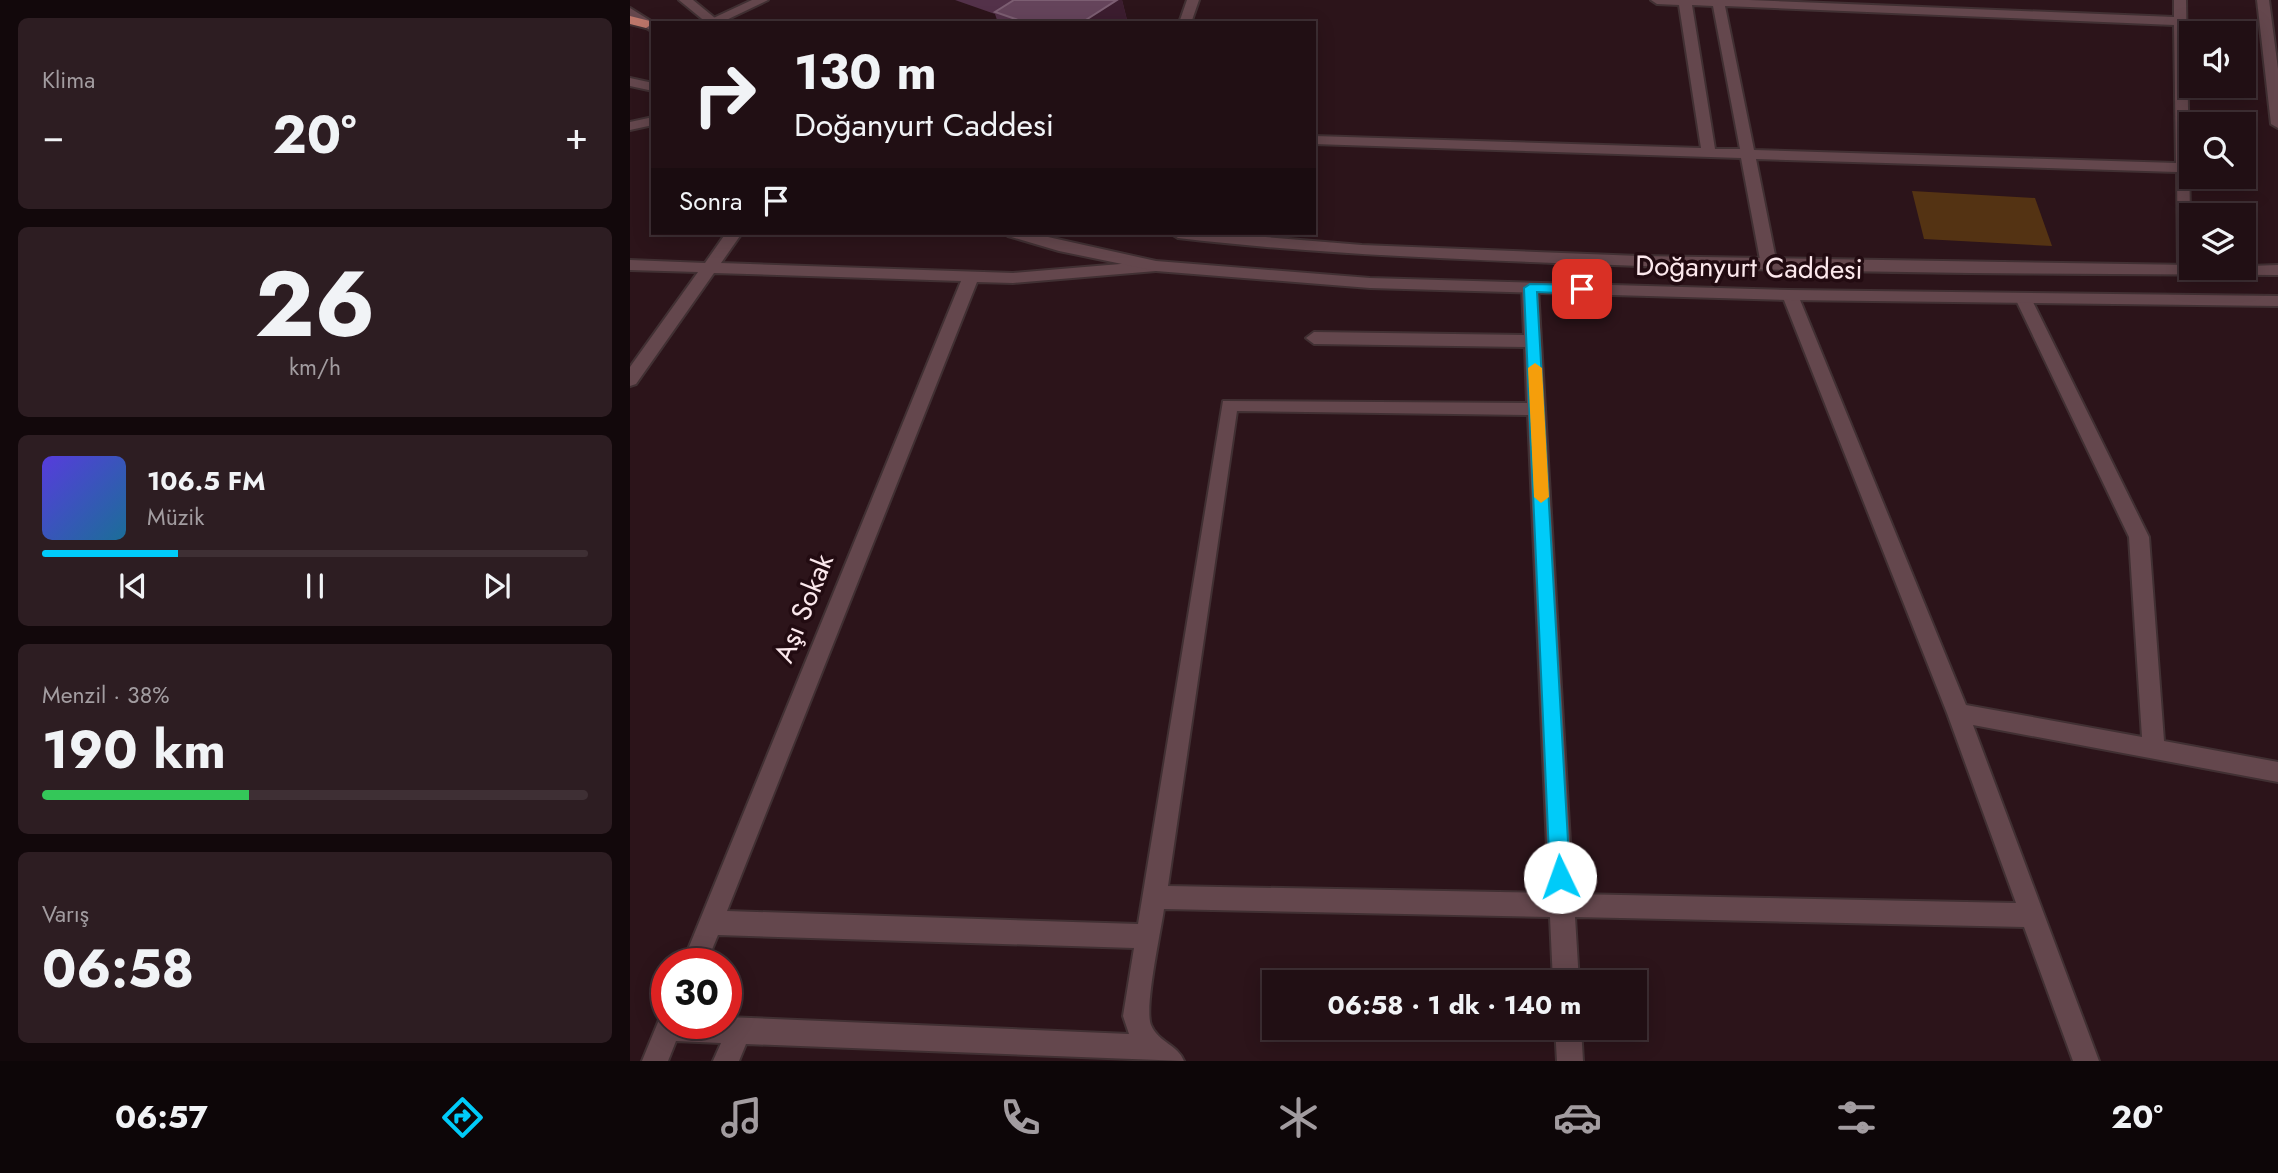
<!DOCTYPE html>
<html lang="tr">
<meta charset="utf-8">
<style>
:root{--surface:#210f14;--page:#2d1d22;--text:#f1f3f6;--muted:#a29ca0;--line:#3e2f34;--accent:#00cbf9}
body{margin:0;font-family:Jost,sans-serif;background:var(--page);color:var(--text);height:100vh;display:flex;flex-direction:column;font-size:26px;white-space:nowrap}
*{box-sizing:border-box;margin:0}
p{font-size:23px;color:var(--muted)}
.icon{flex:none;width:38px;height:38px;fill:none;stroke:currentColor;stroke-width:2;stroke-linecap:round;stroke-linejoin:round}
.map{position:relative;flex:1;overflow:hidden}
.drawer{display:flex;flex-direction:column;gap:18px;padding:18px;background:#12080b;width:630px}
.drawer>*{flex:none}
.top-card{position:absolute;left:21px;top:21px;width:665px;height:214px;border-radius:0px;box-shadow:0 4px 18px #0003,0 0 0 2px var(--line);background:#210f14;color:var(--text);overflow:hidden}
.buttons{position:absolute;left:1549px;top:21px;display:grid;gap:14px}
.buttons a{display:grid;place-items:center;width:77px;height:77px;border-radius:0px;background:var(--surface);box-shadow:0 4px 18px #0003,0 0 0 2px var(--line);font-size:35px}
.speed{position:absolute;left:21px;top:948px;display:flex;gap:14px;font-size:35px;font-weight:700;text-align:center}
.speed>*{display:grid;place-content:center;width:91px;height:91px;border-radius:50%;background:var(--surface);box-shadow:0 4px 18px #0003,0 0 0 2px var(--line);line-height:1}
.speed .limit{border:10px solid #d22;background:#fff;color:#111}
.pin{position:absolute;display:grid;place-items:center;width:60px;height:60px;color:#fff;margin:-30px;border-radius:14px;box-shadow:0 4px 10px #0006}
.me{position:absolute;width:77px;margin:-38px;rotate:357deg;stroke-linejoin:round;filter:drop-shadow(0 0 5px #0008)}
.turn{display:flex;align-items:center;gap:24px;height:147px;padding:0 28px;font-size:32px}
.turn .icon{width:91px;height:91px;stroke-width:2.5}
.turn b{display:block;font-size:49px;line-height:60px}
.then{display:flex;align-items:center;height:66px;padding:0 28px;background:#0003;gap:14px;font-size:26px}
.big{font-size:52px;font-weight:700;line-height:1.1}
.drawer .widget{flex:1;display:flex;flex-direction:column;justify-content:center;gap:10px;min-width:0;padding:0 24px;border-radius:10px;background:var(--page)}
.drawer .dial{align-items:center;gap:0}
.dial b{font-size:91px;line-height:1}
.song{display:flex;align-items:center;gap:21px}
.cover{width:84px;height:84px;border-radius:10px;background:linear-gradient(135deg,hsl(250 70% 55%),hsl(200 70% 35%))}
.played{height:7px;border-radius:4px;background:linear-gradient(90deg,var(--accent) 25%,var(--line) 25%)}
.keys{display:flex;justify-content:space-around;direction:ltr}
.heat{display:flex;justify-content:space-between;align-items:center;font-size:38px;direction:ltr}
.charge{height:10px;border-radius:5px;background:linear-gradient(90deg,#34c759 38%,var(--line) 0)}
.trip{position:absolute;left:632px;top:970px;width:385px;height:70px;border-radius:0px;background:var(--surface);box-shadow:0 4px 18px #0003,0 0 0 2px var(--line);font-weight:700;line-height:70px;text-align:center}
.tabs{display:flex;height:112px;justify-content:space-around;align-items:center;background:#0d0608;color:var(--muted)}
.tabs .icon{width:49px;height:49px}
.tabs .on{color:var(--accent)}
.tabs b{font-size:32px;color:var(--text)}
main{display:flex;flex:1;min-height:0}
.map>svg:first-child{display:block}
</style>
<main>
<section class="drawer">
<div class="widget"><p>Klima</p>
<div class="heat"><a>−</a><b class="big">20°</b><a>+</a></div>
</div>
<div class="widget dial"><b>26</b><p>km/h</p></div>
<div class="widget">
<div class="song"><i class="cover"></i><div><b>106.5 FM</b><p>Müzik</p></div></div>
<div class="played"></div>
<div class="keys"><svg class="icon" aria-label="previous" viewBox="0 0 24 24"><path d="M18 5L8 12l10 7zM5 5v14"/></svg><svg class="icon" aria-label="pause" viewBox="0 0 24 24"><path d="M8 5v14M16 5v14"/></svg><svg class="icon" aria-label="next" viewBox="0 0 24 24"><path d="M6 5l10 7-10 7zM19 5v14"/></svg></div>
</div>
<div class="widget"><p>Menzil · 38%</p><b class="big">190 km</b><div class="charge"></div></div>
<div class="widget"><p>Varış</p><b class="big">06:58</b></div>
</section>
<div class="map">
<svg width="1648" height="1061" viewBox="0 0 1648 1061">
<rect width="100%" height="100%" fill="#2c141a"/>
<path fill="#543313" d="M1282,191L1405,198L1422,246L1294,239Z"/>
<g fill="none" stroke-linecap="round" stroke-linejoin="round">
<g stroke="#413033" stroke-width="4">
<path id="minor" d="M122,0H138L90,23L77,21Z
M557,0H569L561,23H549Z
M1021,0H1119L1544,17V0H1556L1561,268L1564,269L1556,274L1548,269L1547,172L1126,159L1147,265L1139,270L1131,265L1111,158L684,144V136L1071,148L1049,5L1027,4ZM1062,5L1083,6L1110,149H1085ZM1095,6L1544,25L1546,163L1124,150Z
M1627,0H1639L1648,69V128L1641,124Z
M0,78L23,83V91L0,86Z
M23,117V125L0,130V122Z
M96,233H112L91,263L383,273L526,261L534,266L526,271L383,283L347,282L97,911L508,924L593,401L897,403L895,347L684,344L676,338L684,332L894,335L892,288L900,283L908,288L943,894L1386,903L1317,713L1152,295L1160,290L1168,295L1336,705L1512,737L1499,537L1385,298L1393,293L1401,298L1519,537L1534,741L1648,762V782L1343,725L1469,1061H1443L1394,927L945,917L949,982H923L920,917L534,909C531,931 514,1008 521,1025C528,1042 548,1045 554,1061L116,1044L109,1061H83L91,1043L46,1041L38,1061H12L31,1015L37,1012V1024H96V1017L499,1034L493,1016L504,948L88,935L76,964H52L331,281L84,273L6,384L0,386V367L68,272L0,270V260L75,263ZM607,411L898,415L919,893L538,886Z
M925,1027H951L953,1061H927Z"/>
</g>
<g stroke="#413033" stroke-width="4">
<path id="tertiary" d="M49,0H63L91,23H77Z
M0,8L24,23L23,32L0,18Z
M375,233H400L526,261L740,278L1160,290L1648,296V306L1160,300L740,288L526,271L429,251L378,236Z
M540,233H586L732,245L1009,256L1561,265V268L1648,265V275C1417,274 1187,273 956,264C820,259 684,254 548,238Z"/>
</g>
<g stroke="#413033" stroke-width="4">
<path id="primary" d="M0,16L20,21L22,24L16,28L0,24Z"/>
</g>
<use href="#minor" fill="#64474d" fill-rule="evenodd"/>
<use href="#tertiary" fill="#64474d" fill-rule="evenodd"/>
<use href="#primary" fill="#bc766a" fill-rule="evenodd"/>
</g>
<path fill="#533149" d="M325,0H492L497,20L493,23H368L365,14Z"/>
<path fill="#3c1d2f" d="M487,0H492L497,20L493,23H451Z"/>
<path fill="#65445b" stroke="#7c5e72" stroke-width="2" d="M384,0H487L451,23H397L365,12Z"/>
<path fill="#00cbf9" stroke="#0084a2" stroke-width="2" d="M900,284L952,285L959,289L952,294L907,292L940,877L937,884L930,887L923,884L920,877L894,288Z"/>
<path fill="#f59e0b" d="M905,363L912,368L919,497L911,503L904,497L898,368Z"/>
<g text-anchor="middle" stroke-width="7" stroke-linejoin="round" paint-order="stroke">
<g font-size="28" fill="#fbe8ec" stroke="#220b11">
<text transform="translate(1119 267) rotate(1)" y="10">Doğanyurt Caddesi</text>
<text transform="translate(173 608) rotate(-68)" y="10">Aşı Sokak</text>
</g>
</g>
</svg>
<div class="buttons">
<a><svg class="icon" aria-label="sound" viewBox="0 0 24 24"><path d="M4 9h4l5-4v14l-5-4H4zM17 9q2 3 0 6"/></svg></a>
<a><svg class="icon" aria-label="search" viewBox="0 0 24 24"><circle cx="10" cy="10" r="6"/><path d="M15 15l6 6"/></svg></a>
<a><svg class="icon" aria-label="layers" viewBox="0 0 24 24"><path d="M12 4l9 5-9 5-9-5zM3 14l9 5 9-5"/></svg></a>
</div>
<div class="speed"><div class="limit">30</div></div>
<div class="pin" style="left:952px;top:289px;background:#d93025"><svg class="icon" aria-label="arrive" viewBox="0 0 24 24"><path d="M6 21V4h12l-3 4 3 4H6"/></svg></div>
<svg class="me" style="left:930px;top:877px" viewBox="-20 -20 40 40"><circle r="19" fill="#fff"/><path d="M0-13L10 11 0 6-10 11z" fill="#00cbf9"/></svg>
<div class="trip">06:58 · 1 dk · 140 m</div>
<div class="top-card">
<div class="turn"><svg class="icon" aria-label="right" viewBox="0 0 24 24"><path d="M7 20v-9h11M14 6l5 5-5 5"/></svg><div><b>130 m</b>Doğanyurt Caddesi</div></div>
<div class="then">Sonra<svg class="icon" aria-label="arrive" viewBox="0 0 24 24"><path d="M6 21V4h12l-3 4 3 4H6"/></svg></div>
</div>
</div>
</main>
<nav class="tabs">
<b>06:57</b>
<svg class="icon on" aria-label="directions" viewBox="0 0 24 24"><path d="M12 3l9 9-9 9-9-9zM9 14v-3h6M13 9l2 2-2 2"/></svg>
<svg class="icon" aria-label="music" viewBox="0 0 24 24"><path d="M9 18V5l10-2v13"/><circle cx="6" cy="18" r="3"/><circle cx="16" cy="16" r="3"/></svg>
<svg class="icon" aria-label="phone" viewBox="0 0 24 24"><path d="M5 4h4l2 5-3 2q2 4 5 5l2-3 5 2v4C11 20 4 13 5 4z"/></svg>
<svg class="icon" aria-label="climate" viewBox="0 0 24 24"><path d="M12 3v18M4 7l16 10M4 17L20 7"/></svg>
<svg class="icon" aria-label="car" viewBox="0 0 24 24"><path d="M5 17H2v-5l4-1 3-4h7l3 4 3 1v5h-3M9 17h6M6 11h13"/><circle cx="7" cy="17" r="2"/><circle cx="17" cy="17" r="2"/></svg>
<svg class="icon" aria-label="filters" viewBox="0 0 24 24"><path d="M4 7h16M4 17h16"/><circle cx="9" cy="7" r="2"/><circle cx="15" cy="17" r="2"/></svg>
<b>20°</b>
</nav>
